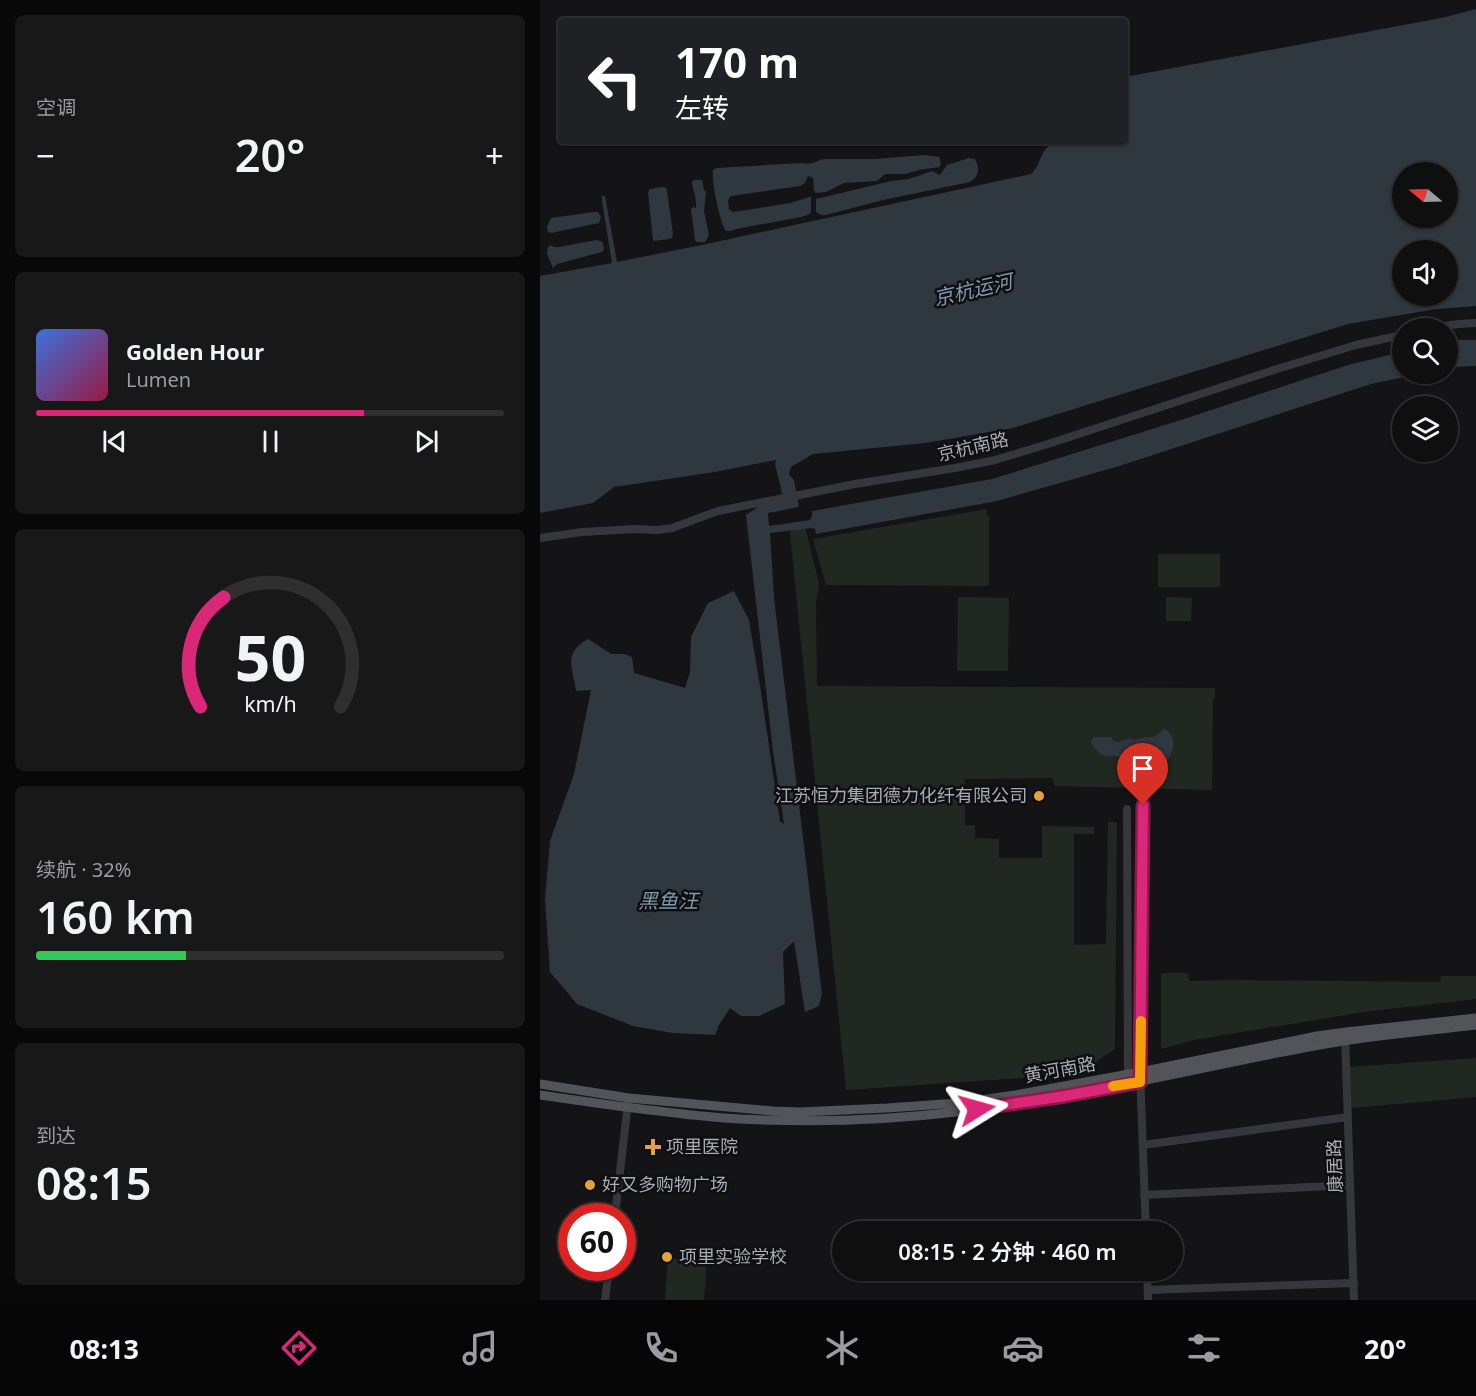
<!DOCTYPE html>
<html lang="zh">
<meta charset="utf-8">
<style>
:root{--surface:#0f0f10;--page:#181819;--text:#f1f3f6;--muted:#9b9c9f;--line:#2f2f30;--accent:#db2777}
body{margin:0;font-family:"Noto Sans","Noto Sans SC",sans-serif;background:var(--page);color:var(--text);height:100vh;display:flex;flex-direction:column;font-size:22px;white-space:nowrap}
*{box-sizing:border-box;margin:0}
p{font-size:20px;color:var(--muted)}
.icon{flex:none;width:33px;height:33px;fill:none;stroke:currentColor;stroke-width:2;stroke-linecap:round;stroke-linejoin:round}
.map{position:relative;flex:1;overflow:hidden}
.panel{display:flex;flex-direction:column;gap:15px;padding:15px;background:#080809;width:540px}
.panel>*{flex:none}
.hud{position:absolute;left:18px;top:18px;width:570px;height:126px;border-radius:6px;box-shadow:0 2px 4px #0004,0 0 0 2px var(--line);background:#202124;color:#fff;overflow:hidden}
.needle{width:39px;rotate:289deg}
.buttons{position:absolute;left:852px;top:162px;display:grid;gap:12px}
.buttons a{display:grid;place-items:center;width:66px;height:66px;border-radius:50%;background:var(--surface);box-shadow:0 2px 4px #0004,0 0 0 2px var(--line);font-size:30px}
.speed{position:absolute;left:18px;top:1203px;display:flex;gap:12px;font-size:30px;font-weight:700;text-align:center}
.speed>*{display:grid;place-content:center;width:78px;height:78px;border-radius:50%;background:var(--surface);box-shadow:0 2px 4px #0004,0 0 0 2px var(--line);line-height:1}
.speed .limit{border:9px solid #d22;background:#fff;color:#111}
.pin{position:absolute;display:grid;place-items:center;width:51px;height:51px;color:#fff;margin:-62px -26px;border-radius:50% 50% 50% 0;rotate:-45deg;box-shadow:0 0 6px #0007}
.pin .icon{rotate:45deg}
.me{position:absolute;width:66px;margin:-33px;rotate:82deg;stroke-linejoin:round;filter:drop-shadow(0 0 4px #0008)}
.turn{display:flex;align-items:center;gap:21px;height:126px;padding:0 18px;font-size:27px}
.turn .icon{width:78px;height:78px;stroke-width:2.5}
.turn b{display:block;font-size:42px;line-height:51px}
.big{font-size:45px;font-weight:600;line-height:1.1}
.panel .card{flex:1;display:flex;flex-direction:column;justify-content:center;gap:9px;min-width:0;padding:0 21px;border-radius:9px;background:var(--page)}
.panel .dial{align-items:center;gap:0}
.dial svg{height:156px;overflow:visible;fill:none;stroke:var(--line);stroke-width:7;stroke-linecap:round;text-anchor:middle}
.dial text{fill:var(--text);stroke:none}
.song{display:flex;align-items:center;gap:18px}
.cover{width:72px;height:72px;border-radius:9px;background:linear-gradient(135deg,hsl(220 70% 55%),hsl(340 70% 35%))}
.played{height:6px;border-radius:3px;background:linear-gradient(90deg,var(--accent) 70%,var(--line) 70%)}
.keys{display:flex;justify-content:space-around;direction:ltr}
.heat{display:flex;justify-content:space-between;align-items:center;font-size:33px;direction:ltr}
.charge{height:9px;border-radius:4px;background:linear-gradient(90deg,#34c759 32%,var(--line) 0)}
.trip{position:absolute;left:292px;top:1221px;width:351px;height:60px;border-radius:30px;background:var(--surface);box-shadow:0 2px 4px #0004,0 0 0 2px var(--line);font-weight:600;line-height:60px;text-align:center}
.menu{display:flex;height:96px;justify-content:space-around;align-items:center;background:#060606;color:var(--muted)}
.menu .icon{width:42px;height:42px}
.menu .on{color:var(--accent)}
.menu b{font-size:27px;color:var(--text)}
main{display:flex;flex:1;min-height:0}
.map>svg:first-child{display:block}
</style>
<main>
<section class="panel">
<div class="card"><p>空调</p>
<div class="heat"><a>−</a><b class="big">20°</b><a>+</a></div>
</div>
<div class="card">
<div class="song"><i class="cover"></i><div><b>Golden Hour</b><p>Lumen</p></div></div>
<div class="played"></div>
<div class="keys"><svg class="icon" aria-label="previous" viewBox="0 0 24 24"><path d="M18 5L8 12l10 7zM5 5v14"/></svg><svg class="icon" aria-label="pause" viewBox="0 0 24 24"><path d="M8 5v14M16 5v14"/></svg><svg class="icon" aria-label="next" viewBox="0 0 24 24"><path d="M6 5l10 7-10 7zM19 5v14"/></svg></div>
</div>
<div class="card dial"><svg viewBox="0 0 100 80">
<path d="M14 69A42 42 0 1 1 86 69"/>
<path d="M14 69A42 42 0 0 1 26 13" stroke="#db2777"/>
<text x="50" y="56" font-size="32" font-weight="700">50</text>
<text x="50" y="72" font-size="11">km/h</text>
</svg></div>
<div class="card"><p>续航 · 32%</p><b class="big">160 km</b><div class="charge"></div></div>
<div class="card"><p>到达</p><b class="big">08:15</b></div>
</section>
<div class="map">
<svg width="936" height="1300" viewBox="0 0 936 1300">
<rect width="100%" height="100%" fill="#141416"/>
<path fill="#212821" d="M447,509L446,515H449V586L286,585L273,539Z
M264,522L279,584L276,603L277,686L675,688V698L673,699L672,790L515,786L512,778L425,779V825H435V838L459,839V858H502V826L554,827V834H534V945L566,944L568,822H577L575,1049L558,1060L557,1065L481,1078L306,1090L249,523Z
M618,554H680V587H618Z
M418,597L469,598L468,671H417Z
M626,597L652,598L651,621H626Z
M621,973H648L649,981L692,980L900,982L901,976H936V999L823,1012L654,1040L621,1049Z
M936,1058V1097L811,1108L809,1067Z
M128,1258L167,1262L164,1300H125Z"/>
<path fill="#2e383e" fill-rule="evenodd" d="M936,9V306L896,309L808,324L473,428L385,443L273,454L251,467L249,474L254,480L259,507L228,513L229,526L270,520L272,516V511L452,479L641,420L808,365L862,352V374H878L831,384L576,467L457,501L276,534L275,529L271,528L230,533L234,598L282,994L279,1006L265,1012L254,941L243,952L245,1004L219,1016H201L190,1008L179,1025L175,1035L133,1033L93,1026L37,1004L10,972L5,899L10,841L34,774L51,690L36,691C33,667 22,654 48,639L71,654H84L92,657L94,673L145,688L150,672L151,637L168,603L194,591L209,620L221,692L240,821L244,824L233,751L206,515L221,505L244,501L235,464L236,460L175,472L74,487L53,503L0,513V276L72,263L62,201V196H65L77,262L162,245L491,174C500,167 500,152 509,146C519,139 570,141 585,141V77L906,17ZM862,172H908V218H862ZM862,250H908V296H862Z
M385,155L399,157L401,164L399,167L379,170L365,174H345L337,181L304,183L286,192L276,193L274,191L273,178L268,176L265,183L260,186L191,196L188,200L189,209L193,212L251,203L269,197H271V211L270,214L261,217L196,229L191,231H186C180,224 171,179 173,170L177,168L261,163C272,165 273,162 284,159H334Z
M429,158L435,159C440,168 439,177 430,182L343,200L286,215H281L276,212V199L351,181L369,179L392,171L400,175L407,165Z
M154,180H162L164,190L166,192L164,211L169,235L165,242H157L155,240L151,209L153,207L156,208C157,199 153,190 152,182Z
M122,187L126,188L127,191L133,234L132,238L129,239L113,241L108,192L110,189Z
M54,212H58L61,217L59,223L11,233L8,232L7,227L11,218Z
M56,240C63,241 63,242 64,249L62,252L17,264L13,268L7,254L8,247L11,245L14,247H19Z
M913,340H936V366L908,367V341Z
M624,728C631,733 635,739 633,748C629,763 617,772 601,770C596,769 594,765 590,762C581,756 573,755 563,756L554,748L551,742L553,737H571L573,741L579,742L591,738L595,740C603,736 611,739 617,735C620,733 622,730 624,728Z"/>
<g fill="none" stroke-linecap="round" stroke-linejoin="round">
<path stroke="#36373b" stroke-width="8" d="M891,328L918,324L936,323
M0,538L42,532L95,529L117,530L132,528L178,511L315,484L415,468L455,460L508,444L737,369L816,345L862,335
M603,805L600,1072L606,1232
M587,809L588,1080
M805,1036L814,1300
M603,1145L808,1117
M604,1195L810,1185
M75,1216L88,1102
M607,1270L608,1300
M608,1290L814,1283
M65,1300L69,1268"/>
<path stroke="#525459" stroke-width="9" d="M0,1084L89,1098L233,1111L260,1112L347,1108L418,1103L481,1094L600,1072L777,1036L806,1032L936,1018
M0,1095C61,1104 122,1113 184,1118C261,1123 340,1121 416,1112C541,1098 662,1066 785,1044C835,1035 886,1031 936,1025"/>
</g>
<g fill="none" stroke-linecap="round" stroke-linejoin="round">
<g stroke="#8e194d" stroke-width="15">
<path id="route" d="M437,1109L525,1096L600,1082L603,805"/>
</g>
<use href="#route" stroke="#db2777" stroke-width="10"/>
<path stroke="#f59e0b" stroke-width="10" d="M573,1086L600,1082L601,1021"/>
</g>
<g fill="#e4a23e" stroke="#0f0f11" stroke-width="2">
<circle cx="499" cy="796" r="6"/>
<path d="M110 1138h6v6h6v6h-6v6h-6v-6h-6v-6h6z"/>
<circle cx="50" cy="1185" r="6"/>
<circle cx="127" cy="1257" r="6"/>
</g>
<g text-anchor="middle" stroke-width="5" stroke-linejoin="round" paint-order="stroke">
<g font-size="18" fill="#a7acb5" stroke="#0f0f11">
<text transform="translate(433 447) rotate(-13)" y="6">京杭南路</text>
<text transform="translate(520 1070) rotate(-10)" y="6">黄河南路</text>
<text transform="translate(795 1166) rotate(-92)" y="6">康居路</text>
</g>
<g font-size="18" fill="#a7acb5" stroke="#0f0f11" text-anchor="start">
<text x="487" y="802" text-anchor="end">江苏恒力集团德力化纤有限公司</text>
<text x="126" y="1153">项里医院</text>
<text x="62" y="1191">好又多购物广场</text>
<text x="139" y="1263">项里实验学校</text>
</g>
<g font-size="20" font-style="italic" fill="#809bae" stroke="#0f0f11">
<text transform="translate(433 290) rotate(-13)" y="7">京杭运河</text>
<text x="128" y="908">黑鱼汪</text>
</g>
</g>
</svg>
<div class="buttons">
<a><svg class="needle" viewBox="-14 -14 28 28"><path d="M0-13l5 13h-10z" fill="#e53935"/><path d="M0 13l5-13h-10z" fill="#9b9c9f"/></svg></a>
<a><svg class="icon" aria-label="sound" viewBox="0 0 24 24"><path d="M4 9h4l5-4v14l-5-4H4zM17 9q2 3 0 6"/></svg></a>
<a><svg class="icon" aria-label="search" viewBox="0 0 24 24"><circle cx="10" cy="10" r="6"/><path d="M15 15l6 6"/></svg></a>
<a><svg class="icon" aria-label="layers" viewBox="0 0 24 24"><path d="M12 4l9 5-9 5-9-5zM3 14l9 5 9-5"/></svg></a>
</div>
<div class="speed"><div class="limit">60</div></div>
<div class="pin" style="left:603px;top:805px;background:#d93025"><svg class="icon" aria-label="arrive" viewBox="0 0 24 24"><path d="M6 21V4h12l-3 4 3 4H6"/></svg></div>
<svg class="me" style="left:437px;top:1109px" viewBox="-20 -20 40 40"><path d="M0-17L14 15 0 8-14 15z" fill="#db2777" stroke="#fff" stroke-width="4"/></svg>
<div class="trip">08:15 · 2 分钟 · 460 m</div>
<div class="hud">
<div class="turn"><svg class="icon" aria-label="left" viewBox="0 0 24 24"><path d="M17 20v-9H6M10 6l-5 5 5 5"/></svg><div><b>170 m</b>左转</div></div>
</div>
</div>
</main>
<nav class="menu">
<b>08:13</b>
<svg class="icon on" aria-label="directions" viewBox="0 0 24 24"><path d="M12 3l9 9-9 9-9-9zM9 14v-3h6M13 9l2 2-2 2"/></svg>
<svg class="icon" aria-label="music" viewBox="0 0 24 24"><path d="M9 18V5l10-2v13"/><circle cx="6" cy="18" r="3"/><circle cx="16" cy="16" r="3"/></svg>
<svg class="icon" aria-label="phone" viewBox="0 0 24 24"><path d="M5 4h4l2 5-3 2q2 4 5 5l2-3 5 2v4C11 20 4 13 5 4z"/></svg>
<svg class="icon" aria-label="climate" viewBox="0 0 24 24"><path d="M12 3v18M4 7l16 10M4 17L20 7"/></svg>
<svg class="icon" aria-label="car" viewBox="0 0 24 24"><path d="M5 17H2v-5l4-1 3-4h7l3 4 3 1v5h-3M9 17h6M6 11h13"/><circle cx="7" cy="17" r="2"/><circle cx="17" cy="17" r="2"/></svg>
<svg class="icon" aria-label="filters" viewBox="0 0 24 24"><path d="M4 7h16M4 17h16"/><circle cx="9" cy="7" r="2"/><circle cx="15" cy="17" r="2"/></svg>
<b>20°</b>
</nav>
